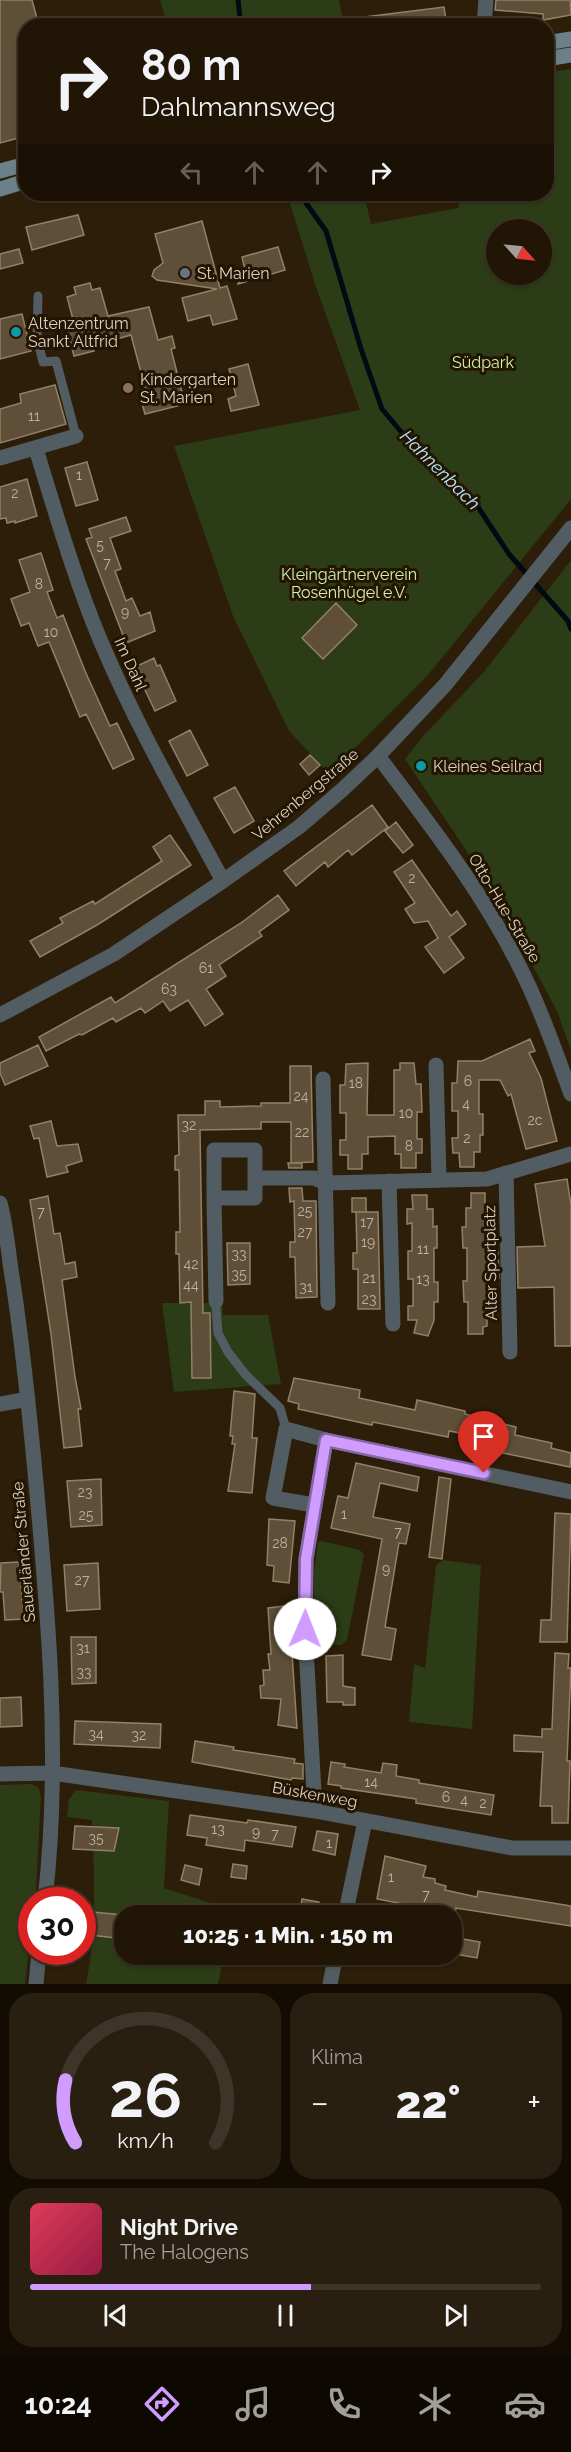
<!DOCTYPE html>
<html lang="de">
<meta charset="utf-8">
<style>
:root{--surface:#211606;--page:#291f10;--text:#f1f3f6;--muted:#a29f9b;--line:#3e3528;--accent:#d09dff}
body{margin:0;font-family:Raleway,sans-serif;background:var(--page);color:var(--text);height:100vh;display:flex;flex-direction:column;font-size:22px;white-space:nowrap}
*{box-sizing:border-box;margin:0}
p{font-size:20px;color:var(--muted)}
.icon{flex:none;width:33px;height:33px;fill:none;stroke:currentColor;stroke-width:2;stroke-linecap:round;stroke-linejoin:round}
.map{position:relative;height:1984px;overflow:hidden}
.panel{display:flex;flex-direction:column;gap:9px;padding:9px;background:#120c03;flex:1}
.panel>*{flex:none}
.banner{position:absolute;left:18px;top:18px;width:536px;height:183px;border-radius:24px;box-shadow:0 2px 4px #0004,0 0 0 2px var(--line);background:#211606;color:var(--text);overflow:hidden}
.needle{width:39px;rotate:117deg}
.fabs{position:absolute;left:486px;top:219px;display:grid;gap:12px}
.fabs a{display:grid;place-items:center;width:66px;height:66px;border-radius:50%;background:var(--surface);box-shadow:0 2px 4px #0004,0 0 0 2px var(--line);font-size:30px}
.speed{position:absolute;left:18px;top:1887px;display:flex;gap:12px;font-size:30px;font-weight:700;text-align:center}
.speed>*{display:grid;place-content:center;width:78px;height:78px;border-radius:50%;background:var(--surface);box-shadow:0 2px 4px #0004,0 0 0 2px var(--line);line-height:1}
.speed .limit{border:9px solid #d22;background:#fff;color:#111}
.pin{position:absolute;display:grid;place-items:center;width:51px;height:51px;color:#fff;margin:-62px -26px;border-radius:50% 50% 50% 0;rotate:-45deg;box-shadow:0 0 6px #0007}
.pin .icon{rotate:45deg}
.me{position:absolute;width:66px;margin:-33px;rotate:1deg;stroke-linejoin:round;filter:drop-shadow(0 0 4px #0008)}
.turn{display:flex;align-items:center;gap:21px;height:126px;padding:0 24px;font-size:27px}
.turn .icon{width:78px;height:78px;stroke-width:2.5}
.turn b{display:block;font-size:42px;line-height:51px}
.lanes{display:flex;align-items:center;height:57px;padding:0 24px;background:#0003;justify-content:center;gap:30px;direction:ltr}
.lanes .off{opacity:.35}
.big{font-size:45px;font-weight:800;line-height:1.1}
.panel .widget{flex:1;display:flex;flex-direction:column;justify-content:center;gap:9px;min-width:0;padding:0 21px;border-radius:24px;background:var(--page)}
.panel .dial{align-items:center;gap:0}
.dial svg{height:156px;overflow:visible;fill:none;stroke:var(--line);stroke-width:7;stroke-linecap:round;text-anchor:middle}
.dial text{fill:var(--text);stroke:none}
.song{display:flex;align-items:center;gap:18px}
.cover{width:72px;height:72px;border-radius:9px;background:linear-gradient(135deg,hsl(350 70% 55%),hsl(340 70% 35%))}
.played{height:6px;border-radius:3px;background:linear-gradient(90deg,var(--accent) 55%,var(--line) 55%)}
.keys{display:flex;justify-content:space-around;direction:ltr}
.heat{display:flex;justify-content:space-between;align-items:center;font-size:33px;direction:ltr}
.panel .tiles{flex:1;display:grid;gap:9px;grid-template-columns:1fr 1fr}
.widget:last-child{grid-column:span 2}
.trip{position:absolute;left:114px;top:1905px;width:348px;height:60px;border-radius:24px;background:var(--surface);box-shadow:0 2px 4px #0004,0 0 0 2px var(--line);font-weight:800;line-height:60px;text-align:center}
.tabs{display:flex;height:96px;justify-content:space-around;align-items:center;background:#0d0902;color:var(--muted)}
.tabs .icon{width:42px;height:42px}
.tabs .on{color:var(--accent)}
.tabs b{font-size:27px;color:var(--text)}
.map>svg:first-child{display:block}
</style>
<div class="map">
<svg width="571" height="1984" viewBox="0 0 571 1984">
<rect width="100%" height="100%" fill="#2c1e08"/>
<path fill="#2b3c16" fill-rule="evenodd" d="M160,0H339L344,25H167Z
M571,69V499L428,675L329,774L289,731L233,616L174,446L360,410L315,284L287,194H364L371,224L459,208L457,194H546V73ZM496,230H542V274H496Z
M571,560V1050L557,1011L490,886L405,759L425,734L483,673Z
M162,1303H222L223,1315H268L281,1384L174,1392Z
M322,1541L360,1550L364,1555L347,1640L341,1645L313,1644L314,1572L318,1542Z
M443,1560L481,1565L472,1729L409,1722L414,1664L425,1668L436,1565Z
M31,1784L38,1787L41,1796L36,1891L35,1900H32L31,1931L25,1984H0V1785Z
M76,1790L169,1801L164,1888L232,1910L231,1915L124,1916V1954L224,1955L218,1984H86C97,1931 94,1874 92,1820L67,1817L69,1799Z"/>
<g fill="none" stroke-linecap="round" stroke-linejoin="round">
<path stroke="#000a14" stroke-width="5" d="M238,0L241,26
M304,194L306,203L326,231L361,349L382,409L423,458L476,504L509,554L568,621L571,629"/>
</g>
<path fill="#5f4f39" stroke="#928068" stroke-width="1.5" d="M0,0H32L39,26H26V136L0,143Z
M496,0H570L571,15L543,20V14L495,10Z
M444,7L447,26H358L357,18Z
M78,215L84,235L32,250L26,227Z
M202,221L220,288L227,286L237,319L213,325L210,315L188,321L182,298L217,289L157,280L152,276L154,270L163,263L155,234Z
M278,247L285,270L238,284L245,270L242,257Z
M19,249L23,263L0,269V254Z
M90,283L92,290L100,288L108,316L149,307L158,340L172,336L175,348L171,349L185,404L145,414L140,397L147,395L131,335L92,346L94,351L74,356L67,329L75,327L67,297L76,294L74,287Z
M22,314L31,351L0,359V319Z
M248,364L259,405L231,411L228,399L236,396L229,369Z
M55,385L66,424L0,443V409L21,403L20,394Z
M87,462L98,500L76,506L65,468Z
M27,479L37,516L15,523V521L7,523L6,518L0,519V487Z
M126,517L131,531L110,538L121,569L115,571L126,601L132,598L140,616L150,612L155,631L126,643L86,539L92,537L89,529Z
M41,553L53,590L47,592L57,618L63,615L85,671L110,726L117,723L134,759L113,769L86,714L80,717L49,642L38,646L29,623L21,626L11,599L30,592L19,560Z
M336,603L357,625L323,659L302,638Z
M154,658L157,666L160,665L176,701L155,711L138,675L141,673L137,666Z
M190,730L208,765L187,776L169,741Z
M310,755L320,765L309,775L300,764Z
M235,787L254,821L234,833L214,798Z
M372,805L388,827L352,855L348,850L328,867L325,862L296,886L284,871Z
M396,822L413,845L403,853L385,831Z
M170,835L191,865L97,925L40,957L30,941L63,923L60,918L93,901L95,904L162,861L153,847Z
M412,860L451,916L457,911L466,924L449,937L464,958L444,973L425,947L438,938L428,921L414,923L405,909L415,903L394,872Z
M278,895L289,910L259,932L262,936L219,965L226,976L206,989L223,1014L205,1026L188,1000L170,1011L163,1001L145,1013L141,1008L116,1022L113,1018L82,1035L79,1034L46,1051L39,1037L111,997L115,1003L241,923Z
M530,1039L535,1051L529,1053L541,1078L557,1141L526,1149L511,1094L508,1096L500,1080H479V1114H483V1135H480V1152H474V1167H460L459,1153H453L452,1138H458V1111H452V1083H457L458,1061H482Z
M38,1045L48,1066L5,1085L0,1073V1063Z
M368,1063L367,1115H394V1070H400V1063H414L416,1084H421L422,1112H417V1139H422V1153H416V1168H401V1154H395V1136L368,1137V1154H362V1169H348V1155H340V1140H346V1113H340V1085H345L346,1064Z
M290,1066H311L313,1162L291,1163V1122H261V1129L200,1130L203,1313H210L211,1378H192L191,1302L180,1303L179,1254H176V1232H180L179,1170H175V1156L179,1155L178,1115H205V1101H220V1107L261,1106V1103H290Z
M51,1121L57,1146L78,1144L82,1161L66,1166L68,1172L47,1177L39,1138L34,1139L30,1126Z
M288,1163H302V1168H289Z
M567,1179L571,1205V1346H555L554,1287L518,1288L517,1247L545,1246L535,1184Z
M289,1188H302L303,1201H316L317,1297L296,1298L295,1257H290V1242H295L294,1201L290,1202Z
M471,1193H485V1208H493V1223H488V1250H498L499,1278H489V1305H494V1319H487V1326L483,1327V1334H468V1302H464L463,1281H467V1248H463L462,1227H466V1208H471Z
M412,1195H427V1209H433V1227L437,1226V1248H434V1282H438V1302H434V1320L428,1336L414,1333L417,1320H408V1306H413V1279H408V1251H412V1223L407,1224V1209H413Z
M48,1196L54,1234L60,1233L65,1264L75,1262L77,1277L62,1280L75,1377L81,1409H78L82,1446L64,1448L51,1334L30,1200Z
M352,1198H366V1212H352Z
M356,1212H378L380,1309H358V1269H353V1253H357Z
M227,1243H250V1284L228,1285Z
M294,1378L360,1390L359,1398L415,1410L417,1400L465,1411V1414L516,1427L515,1435L552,1443L551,1448L571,1453L570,1467L474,1447L476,1436L449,1431L448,1437L373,1422L372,1425L298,1409L299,1404L288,1401Z
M234,1391L255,1394L252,1438H257L252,1493L228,1491L235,1444H232L233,1436H230Z
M356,1463L419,1477L417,1491L380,1483L373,1517L410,1524L406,1544L399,1543L385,1627L396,1629L391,1660L362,1655L382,1539L331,1528L338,1496L348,1498Z
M439,1477L451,1479L442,1559L429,1557Z
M101,1479L102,1525L71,1527L67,1481Z
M555,1513L571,1514L567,1642H540L541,1620H551Z
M269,1519L295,1521L289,1583L273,1581L274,1566L267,1565Z
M19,1562L24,1619L5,1620L3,1592H0L1,1563Z
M98,1563L100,1609L67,1611L64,1565Z
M284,1606L288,1653H292L297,1728L278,1725L281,1699L261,1698L260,1686L264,1685L263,1670H270L268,1654H271L268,1608Z
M71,1637H96V1683L72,1684Z
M555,1653L569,1654L568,1668H571L567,1761H570L568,1823H552V1806H540L543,1752L514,1751V1735L542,1737V1729H552Z
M343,1655V1686L355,1688V1705H343V1702H327L326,1656Z
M21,1697L22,1726L0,1727V1698Z
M75,1721L161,1724L160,1748L74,1744Z
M195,1741L234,1747L233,1750L295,1759L294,1763L303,1764V1779L292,1778L291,1780L192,1762Z
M331,1762L345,1764L344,1767L381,1773L383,1763L397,1765L396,1776L419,1780V1783L494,1795L491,1815L416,1803V1799L341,1788V1786L328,1784Z
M190,1815L247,1823L248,1820L296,1827L292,1847L245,1840L244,1851L206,1845L207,1838L187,1835Z
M75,1826L119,1828L114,1851L73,1849Z
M317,1831L338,1834L335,1855L313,1850Z
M385,1856L426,1866L423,1877L435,1879V1883L446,1886L445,1890L477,1897L478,1891L571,1906V1926L456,1908L455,1914L377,1899Z
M233,1864L247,1866L246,1879L231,1877Z
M185,1865L202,1869L199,1885L181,1880Z
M302,1899L319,1902L316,1916H299Z
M82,1911L124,1915V1939L82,1934Z
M463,1939L480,1942L477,1958L460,1955Z"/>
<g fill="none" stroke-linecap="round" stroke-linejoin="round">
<path stroke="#515d63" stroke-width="9" d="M38,296L37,338L43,362L56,361L76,436
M216,1307L218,1333L228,1352L245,1374L280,1408L286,1429"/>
<path stroke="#515d63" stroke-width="15" d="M484,26L486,0
M36,449C56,514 75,580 101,642C136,725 181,803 223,881
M0,458L76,436
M378,756C432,827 488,899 526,980C544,1017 557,1056 571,1094
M0,1015L114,954L223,881L299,827L342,790L378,756L445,685L571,528
M436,1065L439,1180
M323,1079L328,1303
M214,1150H255V1198H214Z
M506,1173L510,1352
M255,1178H314L326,1183L487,1179L571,1154
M389,1181L393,1324
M214,1198L216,1301
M0,1203C6,1225 8,1248 11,1270C21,1330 27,1391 33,1451C47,1599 62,1752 45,1900
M0,1404L28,1399
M314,1505L273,1498L286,1429L326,1440L571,1492
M0,1774L52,1773L315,1811L512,1848H571
M315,1811L305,1629L306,1559L326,1440
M345,1916L365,1821
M36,1984L39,1952
M330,1984L336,1954"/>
<path stroke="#6c8089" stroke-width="15" d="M546,43L571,39
M546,59L571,55
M0,171L26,164
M0,189L26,181"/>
</g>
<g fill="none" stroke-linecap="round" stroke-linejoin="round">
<g stroke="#8766a6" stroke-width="15">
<path id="route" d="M305,1629L306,1559L326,1440L484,1473"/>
</g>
<use href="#route" stroke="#d09dff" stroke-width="10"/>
</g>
<circle fill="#6b7280" stroke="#221501" stroke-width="2" cx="185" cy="273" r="6"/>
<g fill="#0f9aa8" stroke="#221501" stroke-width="2">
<circle cx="16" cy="332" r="6"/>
<circle cx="421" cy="766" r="6"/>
</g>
<circle fill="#8d6e63" stroke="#221501" stroke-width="2" cx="128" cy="388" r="6"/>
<g text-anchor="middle" stroke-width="6" stroke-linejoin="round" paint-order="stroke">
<g font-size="14" fill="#bdb1a2">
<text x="34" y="421">11</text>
<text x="79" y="480">1</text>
<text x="15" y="498">2</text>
<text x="100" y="550">5</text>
<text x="107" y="568">7</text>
<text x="39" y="589">8</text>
<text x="125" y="617">9</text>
<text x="51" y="637">10</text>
<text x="412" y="883">2</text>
<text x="206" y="973">61</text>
<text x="169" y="994">63</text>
<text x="468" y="1086">6</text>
<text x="356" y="1088">18</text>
<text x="301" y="1101">24</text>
<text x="466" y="1109">4</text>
<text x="406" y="1118">10</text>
<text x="535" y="1125">2c</text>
<text x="189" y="1130">32</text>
<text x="302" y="1137">22</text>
<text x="467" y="1143">2</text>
<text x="409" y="1151">8</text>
<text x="305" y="1216">25</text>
<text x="41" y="1217">7</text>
<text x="367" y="1227">17</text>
<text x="305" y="1237">27</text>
<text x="368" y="1247">19</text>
<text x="423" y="1254">11</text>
<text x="239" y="1259">33</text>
<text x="191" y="1269">42</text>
<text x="239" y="1279">35</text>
<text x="369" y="1283">21</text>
<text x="423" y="1284">13</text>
<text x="191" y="1290">44</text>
<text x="306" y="1292">31</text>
<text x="369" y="1304">23</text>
<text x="85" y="1497">23</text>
<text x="344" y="1519">1</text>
<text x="86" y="1520">25</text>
<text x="398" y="1537">7</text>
<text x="280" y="1548">28</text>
<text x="386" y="1574">9</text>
<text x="82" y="1585">27</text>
<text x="83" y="1653">31</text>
<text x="84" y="1677">33</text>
<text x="96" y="1739">34</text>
<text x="139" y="1740">32</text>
<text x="371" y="1787">14</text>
<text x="446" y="1802">6</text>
<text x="464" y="1805">4</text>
<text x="483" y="1808">2</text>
<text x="218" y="1834">13</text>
<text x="256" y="1837">9</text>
<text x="275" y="1839">7</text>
<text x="96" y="1843">35</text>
<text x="329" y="1848">1</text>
<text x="391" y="1882">1</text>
<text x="426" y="1900">7</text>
</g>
<g font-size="16" fill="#dcd2c5" stroke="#221501" text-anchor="start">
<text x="197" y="279">St. Marien</text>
<text x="28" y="329">Altenzentrum<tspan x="28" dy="18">Sankt Altfrid</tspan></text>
<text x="140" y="385">Kindergarten<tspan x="140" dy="18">St. Marien</tspan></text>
<text x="433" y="772">Kleines Seilrad</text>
</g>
<g font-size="16" fill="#d1f2ae" stroke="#221501">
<text x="483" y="368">Südpark</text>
<text x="349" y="580">Kleingärtnerverein<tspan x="349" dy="18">Rosenhügel e.V.</tspan></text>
</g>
<g font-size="16" fill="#dcd2c5" stroke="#221501">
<text transform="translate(131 664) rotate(66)" y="6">Im Dahl</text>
<text transform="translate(305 794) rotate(-40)" y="6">Vehrenbergstraße</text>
<text transform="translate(505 908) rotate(59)" y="6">Otto-Hue-Straße</text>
<text transform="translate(490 1263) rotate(-91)" y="6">Alter Sportplatz</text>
<text transform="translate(23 1552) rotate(-95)" y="6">Sauerländer Straße</text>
<text transform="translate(315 1794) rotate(10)" y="6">Büskenweg</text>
</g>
<g font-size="18" font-style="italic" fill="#b9e7fe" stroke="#221501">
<text transform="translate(440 470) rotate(45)" y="6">Hahnenbach</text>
</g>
</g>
</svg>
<div class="fabs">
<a><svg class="needle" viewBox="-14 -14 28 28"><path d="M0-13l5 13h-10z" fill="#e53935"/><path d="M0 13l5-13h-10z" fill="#a29f9b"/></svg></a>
</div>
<div class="speed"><div class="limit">30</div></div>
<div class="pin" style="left:484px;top:1473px;background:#d93025"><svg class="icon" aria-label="arrive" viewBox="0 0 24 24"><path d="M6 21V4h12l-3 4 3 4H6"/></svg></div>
<svg class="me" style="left:305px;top:1629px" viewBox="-20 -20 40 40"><circle r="19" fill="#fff"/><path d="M0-13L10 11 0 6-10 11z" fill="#d09dff"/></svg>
<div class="trip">10:25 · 1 Min. · 150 m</div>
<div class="banner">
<div class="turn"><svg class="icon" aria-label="right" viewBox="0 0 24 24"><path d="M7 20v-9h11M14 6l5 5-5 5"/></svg><div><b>80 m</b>Dahlmannsweg</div></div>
<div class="lanes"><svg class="icon off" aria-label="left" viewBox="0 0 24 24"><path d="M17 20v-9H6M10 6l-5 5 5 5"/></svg><svg class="icon off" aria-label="ahead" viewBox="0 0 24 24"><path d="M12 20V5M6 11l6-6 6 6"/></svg><svg class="icon off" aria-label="ahead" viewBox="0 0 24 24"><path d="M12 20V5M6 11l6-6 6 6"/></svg><svg class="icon" aria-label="right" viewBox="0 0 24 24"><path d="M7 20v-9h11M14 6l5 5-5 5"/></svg></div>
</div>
</div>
<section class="panel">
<div class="tiles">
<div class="widget dial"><svg viewBox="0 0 100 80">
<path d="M14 69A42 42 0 1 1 86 69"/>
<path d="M14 69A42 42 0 0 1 9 37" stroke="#d09dff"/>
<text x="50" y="56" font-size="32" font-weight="700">26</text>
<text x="50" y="72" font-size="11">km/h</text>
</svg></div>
<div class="widget"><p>Klima</p>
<div class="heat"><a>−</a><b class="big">22°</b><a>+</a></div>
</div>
<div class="widget">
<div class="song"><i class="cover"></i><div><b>Night Drive</b><p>The Halogens</p></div></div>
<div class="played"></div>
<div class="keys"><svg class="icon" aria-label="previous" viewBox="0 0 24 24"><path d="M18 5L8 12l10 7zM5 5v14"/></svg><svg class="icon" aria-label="pause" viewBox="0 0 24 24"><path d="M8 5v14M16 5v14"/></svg><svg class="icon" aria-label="next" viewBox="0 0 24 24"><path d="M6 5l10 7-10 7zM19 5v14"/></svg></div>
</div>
</div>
</section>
<nav class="tabs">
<b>10:24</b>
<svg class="icon on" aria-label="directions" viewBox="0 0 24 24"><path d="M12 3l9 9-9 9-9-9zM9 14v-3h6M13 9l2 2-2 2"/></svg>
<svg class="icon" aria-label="music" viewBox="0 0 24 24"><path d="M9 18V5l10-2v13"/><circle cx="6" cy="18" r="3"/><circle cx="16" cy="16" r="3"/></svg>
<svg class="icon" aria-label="phone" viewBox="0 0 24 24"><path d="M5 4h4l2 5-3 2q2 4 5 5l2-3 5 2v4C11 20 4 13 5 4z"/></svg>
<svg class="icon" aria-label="climate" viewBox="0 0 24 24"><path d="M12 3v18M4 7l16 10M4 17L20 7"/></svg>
<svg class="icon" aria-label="car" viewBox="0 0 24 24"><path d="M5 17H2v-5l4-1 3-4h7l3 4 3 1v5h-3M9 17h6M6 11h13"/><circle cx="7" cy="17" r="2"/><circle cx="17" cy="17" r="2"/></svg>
</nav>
